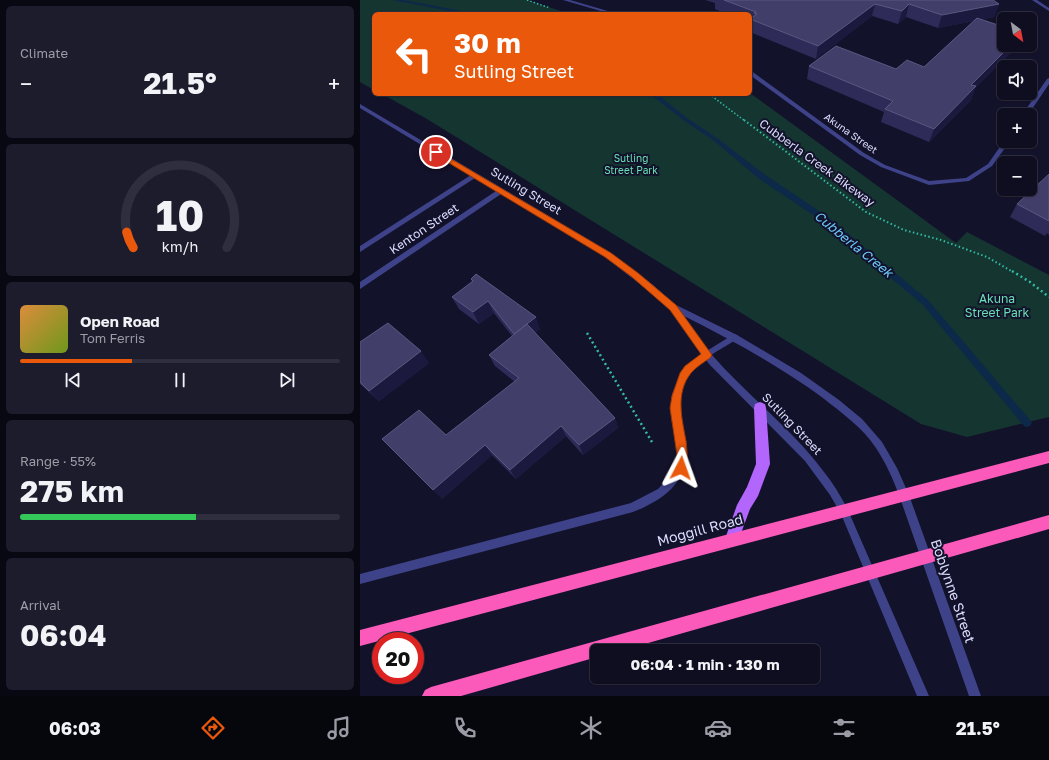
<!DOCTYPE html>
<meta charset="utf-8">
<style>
:root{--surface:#0e0e20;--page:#1c1c2d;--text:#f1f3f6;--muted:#9b9ca5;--line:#2e2e3e;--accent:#ea580c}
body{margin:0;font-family:"Golos Text",sans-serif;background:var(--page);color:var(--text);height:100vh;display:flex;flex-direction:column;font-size:15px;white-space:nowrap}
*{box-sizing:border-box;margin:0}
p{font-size:13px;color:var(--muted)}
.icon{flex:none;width:22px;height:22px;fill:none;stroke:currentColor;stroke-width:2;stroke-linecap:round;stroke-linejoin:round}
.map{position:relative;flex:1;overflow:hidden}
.panel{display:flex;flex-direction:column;gap:6px;padding:6px;background:#080812;width:360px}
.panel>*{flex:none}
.top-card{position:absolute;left:12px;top:12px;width:380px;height:84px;border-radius:6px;box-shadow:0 1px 3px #0004,0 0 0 1px var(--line);background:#ea580c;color:#fff;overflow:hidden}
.needle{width:26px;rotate:148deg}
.fabs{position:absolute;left:637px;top:12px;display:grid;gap:8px}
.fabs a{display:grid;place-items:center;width:40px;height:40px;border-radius:6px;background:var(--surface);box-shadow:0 1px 3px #0004,0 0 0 1px var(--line);font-size:20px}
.speed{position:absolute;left:12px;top:632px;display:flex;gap:8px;font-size:20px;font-weight:700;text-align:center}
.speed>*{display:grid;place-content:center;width:52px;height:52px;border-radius:50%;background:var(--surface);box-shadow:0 1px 3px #0004,0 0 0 1px var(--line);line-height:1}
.speed .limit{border:6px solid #d22;background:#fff;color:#111}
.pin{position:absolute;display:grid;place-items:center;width:34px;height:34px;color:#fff;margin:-17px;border:2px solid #fff;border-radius:50%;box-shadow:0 1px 4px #0007}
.me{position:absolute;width:44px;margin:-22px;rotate:4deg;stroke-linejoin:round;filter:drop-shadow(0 0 3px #0008)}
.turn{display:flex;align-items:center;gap:14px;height:84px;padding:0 16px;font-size:18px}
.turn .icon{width:52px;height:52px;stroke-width:2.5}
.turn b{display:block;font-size:28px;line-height:34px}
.big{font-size:30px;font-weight:700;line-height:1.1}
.panel .tile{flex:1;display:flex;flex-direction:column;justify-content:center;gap:6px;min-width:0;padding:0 14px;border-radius:6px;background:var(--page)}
.panel .dial{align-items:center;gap:0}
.dial svg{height:104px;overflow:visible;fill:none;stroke:var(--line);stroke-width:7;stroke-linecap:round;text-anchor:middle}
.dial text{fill:var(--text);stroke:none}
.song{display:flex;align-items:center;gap:12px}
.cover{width:48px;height:48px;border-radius:6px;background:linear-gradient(135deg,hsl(30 70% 55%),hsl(80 70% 35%))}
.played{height:4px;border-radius:2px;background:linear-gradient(90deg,var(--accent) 35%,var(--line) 35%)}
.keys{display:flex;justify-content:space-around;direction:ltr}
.heat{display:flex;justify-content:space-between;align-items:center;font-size:22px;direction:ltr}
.charge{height:6px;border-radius:3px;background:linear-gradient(90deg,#34c759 55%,var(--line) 0)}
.trip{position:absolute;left:230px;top:644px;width:230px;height:40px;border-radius:6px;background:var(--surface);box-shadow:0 1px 3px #0004,0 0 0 1px var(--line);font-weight:700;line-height:40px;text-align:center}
.tabs{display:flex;height:64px;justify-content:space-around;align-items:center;background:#06060d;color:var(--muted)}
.tabs .icon{width:28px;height:28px}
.tabs .active{color:var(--accent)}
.tabs b{font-size:18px;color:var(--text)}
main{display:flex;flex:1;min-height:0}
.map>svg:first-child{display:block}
</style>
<main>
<section class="panel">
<div class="tile"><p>Climate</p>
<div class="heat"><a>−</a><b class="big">21.5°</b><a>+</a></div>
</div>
<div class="tile dial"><svg viewBox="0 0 100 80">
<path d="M14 69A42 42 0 1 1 86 69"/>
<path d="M14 69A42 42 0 0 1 9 57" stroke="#ea580c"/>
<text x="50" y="56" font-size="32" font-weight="700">10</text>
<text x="50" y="72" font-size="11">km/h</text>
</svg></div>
<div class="tile">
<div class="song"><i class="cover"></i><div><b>Open Road</b><p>Tom Ferris</p></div></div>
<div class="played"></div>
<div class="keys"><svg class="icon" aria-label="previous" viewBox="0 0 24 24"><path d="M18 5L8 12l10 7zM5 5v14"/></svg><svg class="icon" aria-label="pause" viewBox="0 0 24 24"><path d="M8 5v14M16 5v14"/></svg><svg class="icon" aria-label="next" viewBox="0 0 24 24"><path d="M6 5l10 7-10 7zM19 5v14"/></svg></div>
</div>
<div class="tile"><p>Range · 55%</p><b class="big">275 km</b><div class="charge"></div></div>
<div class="tile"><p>Arrival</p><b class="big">06:04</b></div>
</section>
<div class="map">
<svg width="689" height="696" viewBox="0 0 689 696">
<rect width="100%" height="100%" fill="#13122b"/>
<path fill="#153530" d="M0,0H167L210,14H14V90L0,82Z
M390,93L596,243L607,232L689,275V417L607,437L561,424L67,119L22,94Z"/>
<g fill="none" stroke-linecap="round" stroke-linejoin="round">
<path fill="#0c2949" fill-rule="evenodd" d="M32,0H44L118,14H106Z
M290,94H297L327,118L357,138L404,174L468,217L568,300L670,420L672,423L670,426L667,427L664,426L562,304L462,221L398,178L353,140L323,120Z"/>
<path stroke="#33bba4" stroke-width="1.5" stroke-dasharray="1.5 2" stroke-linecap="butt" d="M167,0L190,8
M349,94L385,121"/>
<path stroke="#33bba4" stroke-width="2" stroke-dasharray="1.5 2.5" stroke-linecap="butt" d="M384,120L506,212L544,230L581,240L627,257L653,272"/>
<path stroke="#33bba4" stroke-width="2.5" stroke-dasharray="2 3" stroke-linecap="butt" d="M652,271L670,282L689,297
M227,333L292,442"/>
<path fill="#3e4389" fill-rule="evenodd" d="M374,334L377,335L378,337L377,339C361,350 339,359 328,376C313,400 324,421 326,447C329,482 303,500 273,512L0,584V574L271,503L298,489L312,474L317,462V446L311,412L312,394L321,373L337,357Z"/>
<path fill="#3e4389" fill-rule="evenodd" d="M203,0H210L258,14H251Z
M672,0H677L689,8V11Z
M390,70L504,153L525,165L569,181L606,178L628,164L644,141H650L632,166L609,181L569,185L521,167L500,155L390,75Z
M689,78V84L668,115H662L687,79Z
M0,104L251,253L292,284L314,304L377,335L441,373L479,400L502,419L522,442L537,468L549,495L621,696H609L539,495C533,479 526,463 516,448C503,428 482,413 463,398C419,366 372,340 324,316L341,342L352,355C388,396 432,429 464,472C473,483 480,495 487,508L569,696H557L481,514L470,495L445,461L350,365L335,346L314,314L294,295L245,257L141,194L0,289V282L136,191L115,178L0,252V246L111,175L0,108Z"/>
<path fill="#b366fc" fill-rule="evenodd" d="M400,402L405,404L406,408L410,464L398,496L390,509L377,544L372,546L367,544L365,539L377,505L387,487L396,464L394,408L395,404Z"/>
<path fill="#fc5aba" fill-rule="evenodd" d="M689,451V463L0,646V630Z
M689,515V529L260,651H237V657L101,696H62L65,690L71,687Z"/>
</g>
<path fill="#2f2b58" d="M345,0H635V1L639,4L634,17L620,20L644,45H658L615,88L611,100L569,142L521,122L524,112L447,79L449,66L536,69L564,67L614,21L578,28L546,17L538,24L512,16L456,59L390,32V14H367L355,9V3Z
M689,174V235L687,233L685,236L650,217L657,204Z
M111,279L180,329L175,333L255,418L258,428L223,455L206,436L156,479L132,455L82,499L86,435L155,382L135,366L129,355L152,336L134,313L119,324L99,309L92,297L112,282Z
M0,342L69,363L19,401L0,384Z"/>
<path fill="#1c193f" d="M628,0H635L633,5L639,4L634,17L578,28L582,15Z
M515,4L512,16L456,59L458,46Z
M549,4L546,17L538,24L542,11Z
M651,45H658L615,88L611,100L569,142L574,129L611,85Z
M128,301L134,313L119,324L113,312Z
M176,317L180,329L160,346L154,334Z
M61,351L69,363L19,401L9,391Z
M255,418L258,428L223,455L219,445Z
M201,426L206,436L156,479L150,470Z
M125,445L132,455L82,499L73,490Z"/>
<path fill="#423e6a" stroke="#5a5781" d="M364,0H633L639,4L582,15L549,4L542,11L515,4L458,46L390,19L397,14L394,13L396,12Z
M617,18L644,27V45H651L611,85L616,86L574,129L525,109L533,101L449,66L476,46L536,69L547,60L564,67Z
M689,174V221L657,204Z
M116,274L176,317L154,334L128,301L113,312L92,297L113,281L111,279Z
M28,323L61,351L9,391L0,382V342Z
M167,324L255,418L219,445L201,426L150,470L125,445L73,490L22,439L59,410L86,435L159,378L129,355Z"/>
<path fill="#ea580c" stroke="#983908" d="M76,150L251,253L278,273L316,305L352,355L350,358C344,362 336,367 331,373C315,393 322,419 326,441C327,452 329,462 324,472L321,473L317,472L315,468L317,455L310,408L312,396L320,373L325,366L341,354L310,310L272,277L245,257L74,154V151Z"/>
<g text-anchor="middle" stroke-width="4" stroke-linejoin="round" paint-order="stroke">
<g font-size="10" fill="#dcdcfe" stroke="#13122b">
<text transform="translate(491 133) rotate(35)" y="4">Akuna Street</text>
</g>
<g font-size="10" fill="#68dfb4" stroke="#13122b">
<text x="271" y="162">Sutling<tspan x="271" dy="12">Street Park</tspan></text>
</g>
<g font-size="12" fill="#dcdcfe" stroke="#13122b">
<text transform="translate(457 163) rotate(36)" y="4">Cubberla Creek Bikeway</text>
<text transform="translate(166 191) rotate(31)" y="4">Sutling Street</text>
<text transform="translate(64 229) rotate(-34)" y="4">Kenton Street</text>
<text transform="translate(432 424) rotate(46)" y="4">Sutling Street</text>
</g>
<g font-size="12" fill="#68dfb4" stroke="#13122b">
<text x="637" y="303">Akuna<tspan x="637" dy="14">Street Park</tspan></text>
</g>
<g font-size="13" font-style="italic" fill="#6ccafc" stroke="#13122b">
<text transform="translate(494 244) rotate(39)" y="5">Cubberla Creek</text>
</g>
<g font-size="14" fill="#dcdcfe" stroke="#13122b">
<text transform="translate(340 530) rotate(-15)" y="5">Moggill Road</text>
<text transform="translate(593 591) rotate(71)" y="5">Boblynne Street</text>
</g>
</g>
</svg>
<div class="fabs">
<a><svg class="needle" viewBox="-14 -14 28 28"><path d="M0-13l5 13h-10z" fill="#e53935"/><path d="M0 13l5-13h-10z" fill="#9b9ca5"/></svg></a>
<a><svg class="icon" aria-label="sound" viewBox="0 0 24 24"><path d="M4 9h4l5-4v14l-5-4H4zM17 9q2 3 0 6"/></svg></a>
<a>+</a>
<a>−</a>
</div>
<div class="speed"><div class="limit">20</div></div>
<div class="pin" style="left:76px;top:152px;background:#d93025"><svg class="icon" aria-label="arrive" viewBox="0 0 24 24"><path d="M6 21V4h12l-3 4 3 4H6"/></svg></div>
<svg class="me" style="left:321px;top:468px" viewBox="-20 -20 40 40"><path d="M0-17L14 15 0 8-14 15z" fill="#ea580c" stroke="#fff" stroke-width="4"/></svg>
<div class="trip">06:04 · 1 min · 130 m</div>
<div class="top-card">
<div class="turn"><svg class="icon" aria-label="left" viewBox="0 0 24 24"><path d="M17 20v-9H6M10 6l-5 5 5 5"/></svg><div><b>30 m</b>Sutling Street</div></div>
</div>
</div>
</main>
<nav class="tabs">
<b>06:03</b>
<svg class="icon active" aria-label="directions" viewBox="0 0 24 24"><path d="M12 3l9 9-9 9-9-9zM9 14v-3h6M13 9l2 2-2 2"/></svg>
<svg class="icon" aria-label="music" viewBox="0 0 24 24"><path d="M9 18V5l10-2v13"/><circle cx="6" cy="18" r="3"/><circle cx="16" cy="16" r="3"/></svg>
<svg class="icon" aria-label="phone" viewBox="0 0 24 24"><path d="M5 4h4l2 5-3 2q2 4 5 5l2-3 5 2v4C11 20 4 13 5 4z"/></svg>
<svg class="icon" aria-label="climate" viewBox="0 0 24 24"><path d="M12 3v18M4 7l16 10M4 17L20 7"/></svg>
<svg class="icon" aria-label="car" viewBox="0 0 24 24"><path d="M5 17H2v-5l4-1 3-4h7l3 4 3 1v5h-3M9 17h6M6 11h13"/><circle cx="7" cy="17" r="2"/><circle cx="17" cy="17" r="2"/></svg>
<svg class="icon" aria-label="filters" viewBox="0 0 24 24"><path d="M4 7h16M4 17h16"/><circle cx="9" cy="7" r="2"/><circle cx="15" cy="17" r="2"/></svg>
<b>21.5°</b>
</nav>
